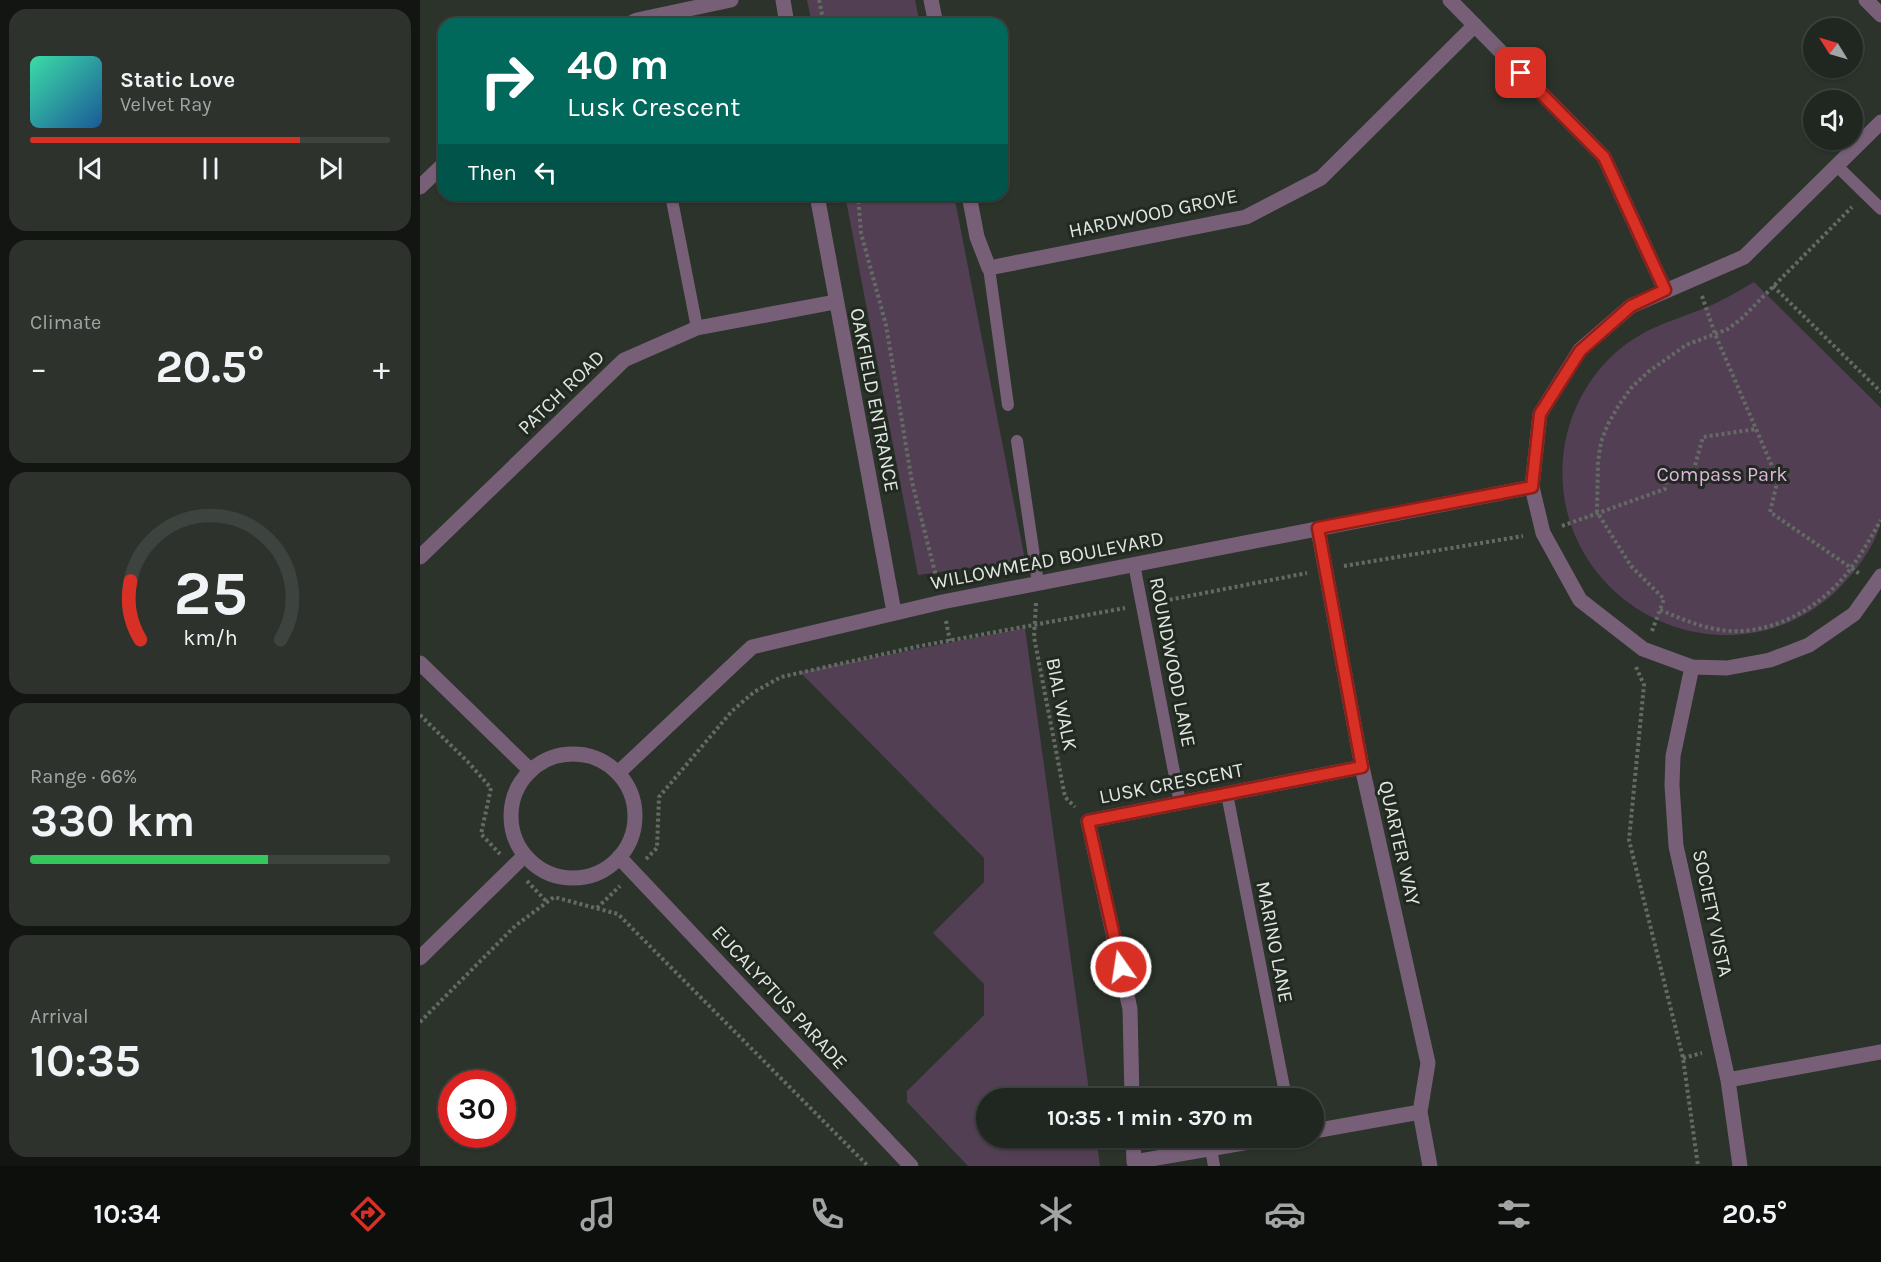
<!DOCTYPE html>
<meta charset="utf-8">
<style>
:root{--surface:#202620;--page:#2d322d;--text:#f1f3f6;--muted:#a2a5a5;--line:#3d433e;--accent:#d93025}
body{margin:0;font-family:Karla,sans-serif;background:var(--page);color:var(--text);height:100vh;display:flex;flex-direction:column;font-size:22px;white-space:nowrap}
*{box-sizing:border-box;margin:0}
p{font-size:20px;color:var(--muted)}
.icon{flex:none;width:33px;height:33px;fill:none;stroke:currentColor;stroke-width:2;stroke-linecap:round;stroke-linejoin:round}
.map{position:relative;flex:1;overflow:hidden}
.sheet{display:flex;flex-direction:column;gap:9px;padding:9px;background:#121512;width:420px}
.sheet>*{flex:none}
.hud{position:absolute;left:18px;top:18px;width:570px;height:183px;border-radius:18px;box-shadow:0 2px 4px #0004,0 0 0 2px var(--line);background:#00695c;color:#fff;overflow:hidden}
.needle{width:39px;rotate:307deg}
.fabs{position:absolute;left:1383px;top:18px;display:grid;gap:12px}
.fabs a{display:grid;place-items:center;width:60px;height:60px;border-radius:50%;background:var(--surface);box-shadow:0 2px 4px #0004,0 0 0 2px var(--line);font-size:30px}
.speed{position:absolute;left:18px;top:1070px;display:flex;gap:12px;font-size:30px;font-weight:700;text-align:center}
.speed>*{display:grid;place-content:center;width:78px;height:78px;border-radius:50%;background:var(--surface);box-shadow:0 2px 4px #0004,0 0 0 2px var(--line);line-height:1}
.speed .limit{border:9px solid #d22;background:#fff;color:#111}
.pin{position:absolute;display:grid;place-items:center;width:51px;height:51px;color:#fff;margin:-26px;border-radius:12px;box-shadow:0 3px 9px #0006}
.me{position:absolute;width:66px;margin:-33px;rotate:347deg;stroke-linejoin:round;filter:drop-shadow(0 0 4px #0008)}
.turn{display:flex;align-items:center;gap:21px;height:126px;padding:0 30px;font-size:27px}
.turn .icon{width:78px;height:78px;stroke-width:2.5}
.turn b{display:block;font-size:42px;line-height:51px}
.then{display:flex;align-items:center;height:57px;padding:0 30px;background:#0003;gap:12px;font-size:22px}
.big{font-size:45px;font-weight:700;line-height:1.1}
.sheet .tile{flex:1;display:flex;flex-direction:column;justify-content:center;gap:9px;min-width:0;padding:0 21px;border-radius:18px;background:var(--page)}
.sheet .dial{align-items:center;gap:0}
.dial svg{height:156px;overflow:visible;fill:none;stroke:var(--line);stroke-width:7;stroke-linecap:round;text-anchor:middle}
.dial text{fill:var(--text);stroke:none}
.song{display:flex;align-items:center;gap:18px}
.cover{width:72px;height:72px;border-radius:9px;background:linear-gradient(135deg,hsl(160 70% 55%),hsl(210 70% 35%))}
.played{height:6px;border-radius:3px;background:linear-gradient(90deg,var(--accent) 75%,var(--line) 75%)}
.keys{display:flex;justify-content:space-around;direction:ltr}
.heat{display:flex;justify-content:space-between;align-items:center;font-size:33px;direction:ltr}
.charge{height:9px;border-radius:4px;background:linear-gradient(90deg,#34c759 66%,var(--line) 0)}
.trip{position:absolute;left:556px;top:1088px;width:348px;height:60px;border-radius:30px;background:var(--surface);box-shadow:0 2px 4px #0004,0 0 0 2px var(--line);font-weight:700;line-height:60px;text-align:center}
.tab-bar{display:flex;height:96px;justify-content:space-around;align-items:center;background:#0d0f0d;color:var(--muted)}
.tab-bar .icon{width:42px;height:42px}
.tab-bar .current{color:var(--accent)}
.tab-bar b{font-size:27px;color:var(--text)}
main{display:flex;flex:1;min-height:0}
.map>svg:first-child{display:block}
</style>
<main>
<section class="sheet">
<div class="tile">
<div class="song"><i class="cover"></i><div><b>Static Love</b><p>Velvet Ray</p></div></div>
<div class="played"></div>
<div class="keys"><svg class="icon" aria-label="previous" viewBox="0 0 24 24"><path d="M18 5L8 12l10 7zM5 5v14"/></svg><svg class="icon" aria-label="pause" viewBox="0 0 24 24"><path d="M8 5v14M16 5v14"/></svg><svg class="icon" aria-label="next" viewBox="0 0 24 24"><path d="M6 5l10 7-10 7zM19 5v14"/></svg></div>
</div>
<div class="tile"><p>Climate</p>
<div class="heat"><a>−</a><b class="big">20.5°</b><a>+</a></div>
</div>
<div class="tile dial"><svg viewBox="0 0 100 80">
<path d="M14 69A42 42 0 1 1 86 69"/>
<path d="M14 69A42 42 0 0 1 9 39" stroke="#d93025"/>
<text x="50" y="56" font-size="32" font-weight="700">25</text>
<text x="50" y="72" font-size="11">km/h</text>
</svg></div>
<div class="tile"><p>Range · 66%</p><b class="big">330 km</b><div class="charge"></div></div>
<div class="tile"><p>Arrival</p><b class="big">10:35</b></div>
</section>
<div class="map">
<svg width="1461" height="1166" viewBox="0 0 1461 1166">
<rect width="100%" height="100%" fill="#2b332b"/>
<path fill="#523f53" d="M387,0H495L500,24H392Z
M425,195H534L605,560L498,575Z
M1334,282L1461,408C1461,435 1461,462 1461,490C1461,499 1461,512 1461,521C1456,547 1430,579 1411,596C1296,693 1124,597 1144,449C1149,416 1164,385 1187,361C1221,326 1253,322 1294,304C1308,297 1321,290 1334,282Z
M605,628L670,1098H567V1137H676L680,1166H548L487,1102V1091L564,1015V984L513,933L564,882V858L380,672Z"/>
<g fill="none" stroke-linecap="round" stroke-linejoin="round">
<path stroke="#646b64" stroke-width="4" stroke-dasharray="3 3" stroke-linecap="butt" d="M399,0L404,24
M438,195L441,233L466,325L492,482L518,584
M1353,286L1461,392
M1282,296L1295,334L1352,466L1356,487L1350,512L1440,574
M1142,526L1245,489L1247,473L1272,476L1283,437L1336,429
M924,566L1103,536
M738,602L887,573
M616,603L614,637L645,797L655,807
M1240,610C1260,618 1279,627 1301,630C1346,637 1395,611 1423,578C1438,561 1449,540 1461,520
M526,621L530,641
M1232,631L1244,599L1211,566L1177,512L1178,461L1181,442L1188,424L1199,405L1211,388L1228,372L1266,345L1308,329L1321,319L1432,207
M1216,667L1224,685L1209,840L1263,1058L1278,1166
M0,715L48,762L71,788L61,834L80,854
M226,859L237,848L239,797L312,711L334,692L361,677L500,646L705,608
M107,881L127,902
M177,908L200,886
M0,1022L95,926L134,897L198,914L448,1166
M1263,1058L1282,1053"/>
<path stroke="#775f77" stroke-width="12" d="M1417,166L1461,209
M251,195L277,328
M569,268L588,405
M597,441L618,583
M714,564L760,803
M807,794L866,1098
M791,1149L794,1166"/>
<path stroke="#775f77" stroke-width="15" d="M363,0L367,24
M511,0L516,24
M1030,0L1184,157L1245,290
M1446,0L1461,15
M209,24L217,20L311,0
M1461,122L1324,257L1211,306L1160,350L1120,414L1112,487L1123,533L1160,600L1223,649L1272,667L1307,668L1350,660L1389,645L1434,614L1461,576
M0,187L24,164
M397,195L474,612
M549,195L557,237L569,268L826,217L901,178L1055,25
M898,529L942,767L1008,1063L1000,1112L1010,1166
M0,557L204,360L277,328L415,302
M1272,667L1253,756L1252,785L1256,846L1308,1080L1320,1166
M198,773L332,647L522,602L1112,487
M0,958L104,856
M1308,1080L1461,1052
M712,1098L710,1009L668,821L942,767
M894,1131L1000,1112
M713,1137L714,1162L858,1137"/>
<path stroke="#775f77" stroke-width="15" d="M0,663L110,770
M91 816a62 62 0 1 1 124 0a62 62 0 1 1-124 0Z
M199,857L491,1166"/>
</g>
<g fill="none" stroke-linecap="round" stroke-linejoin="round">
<g stroke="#8d1f18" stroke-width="15">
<path id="route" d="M701,967L668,821L942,767L898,528L1112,487L1120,414L1160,351L1211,306L1245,290L1184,157L1101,73"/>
</g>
<use href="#route" stroke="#d93025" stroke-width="10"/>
</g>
<g text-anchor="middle" stroke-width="6" stroke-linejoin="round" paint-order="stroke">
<g font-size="20" fill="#e0e6e1" stroke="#212921">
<text transform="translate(733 213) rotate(-12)" y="7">HARDWOOD GROVE</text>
<text transform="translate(141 392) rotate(-44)" y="7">PATCH ROAD</text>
<text transform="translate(455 400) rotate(79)" y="7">OAKFIELD ENTRANCE</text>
<text transform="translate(627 560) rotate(-11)" y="7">WILLOWMEAD BOULEVARD</text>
<text transform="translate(753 662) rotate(79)" y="7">ROUNDWOOD LANE</text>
<text transform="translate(642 704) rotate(79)" y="7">BIAL WALK</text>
<text transform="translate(751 783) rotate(-11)" y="7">LUSK CRESCENT</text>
<text transform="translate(980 843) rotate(77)" y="7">QUARTER WAY</text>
<text transform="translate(1293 913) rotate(78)" y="7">SOCIETY VISTA</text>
<text transform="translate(855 942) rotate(79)" y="7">MARINO LANE</text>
<text transform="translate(360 997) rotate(47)" y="7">EUCALYPTUS PARADE</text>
</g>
<g font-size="20" fill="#dfb4df" stroke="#212921">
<text x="1302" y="481">Compass Park</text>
</g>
</g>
</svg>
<div class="fabs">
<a><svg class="needle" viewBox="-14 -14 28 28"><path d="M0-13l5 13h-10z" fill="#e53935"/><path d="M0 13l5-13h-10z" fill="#a2a5a5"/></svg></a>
<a><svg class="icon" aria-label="sound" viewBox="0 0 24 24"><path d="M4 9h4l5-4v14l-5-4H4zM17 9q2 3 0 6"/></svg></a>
</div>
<div class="speed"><div class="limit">30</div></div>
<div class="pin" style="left:1101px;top:73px;background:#d93025"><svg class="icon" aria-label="arrive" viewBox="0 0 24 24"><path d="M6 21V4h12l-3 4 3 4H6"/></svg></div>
<svg class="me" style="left:701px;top:967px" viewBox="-20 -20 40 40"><circle r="17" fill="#d93025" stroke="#fff" stroke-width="3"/><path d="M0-11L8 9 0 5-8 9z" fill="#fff"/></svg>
<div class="trip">10:35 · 1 min · 370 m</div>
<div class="hud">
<div class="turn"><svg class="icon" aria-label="right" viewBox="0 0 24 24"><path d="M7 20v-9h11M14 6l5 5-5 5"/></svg><div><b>40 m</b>Lusk Crescent</div></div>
<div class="then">Then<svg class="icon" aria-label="left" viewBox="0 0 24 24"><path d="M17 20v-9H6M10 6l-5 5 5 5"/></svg></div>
</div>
</div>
</main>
<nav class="tab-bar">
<b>10:34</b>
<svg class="icon current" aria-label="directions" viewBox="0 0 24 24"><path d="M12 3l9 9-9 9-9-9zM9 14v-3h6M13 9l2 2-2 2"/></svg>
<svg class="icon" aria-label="music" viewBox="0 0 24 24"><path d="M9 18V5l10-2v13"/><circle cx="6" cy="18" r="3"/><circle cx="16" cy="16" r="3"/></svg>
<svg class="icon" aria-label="phone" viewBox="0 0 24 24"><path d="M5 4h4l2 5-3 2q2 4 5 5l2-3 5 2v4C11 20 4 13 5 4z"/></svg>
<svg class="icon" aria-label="climate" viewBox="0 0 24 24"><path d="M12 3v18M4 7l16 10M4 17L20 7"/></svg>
<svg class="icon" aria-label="car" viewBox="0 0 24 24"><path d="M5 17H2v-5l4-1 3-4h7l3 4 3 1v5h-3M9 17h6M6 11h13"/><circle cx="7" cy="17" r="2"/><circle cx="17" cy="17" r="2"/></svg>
<svg class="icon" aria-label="filters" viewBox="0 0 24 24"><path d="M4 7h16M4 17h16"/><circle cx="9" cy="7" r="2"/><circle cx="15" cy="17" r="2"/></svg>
<b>20.5°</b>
</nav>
